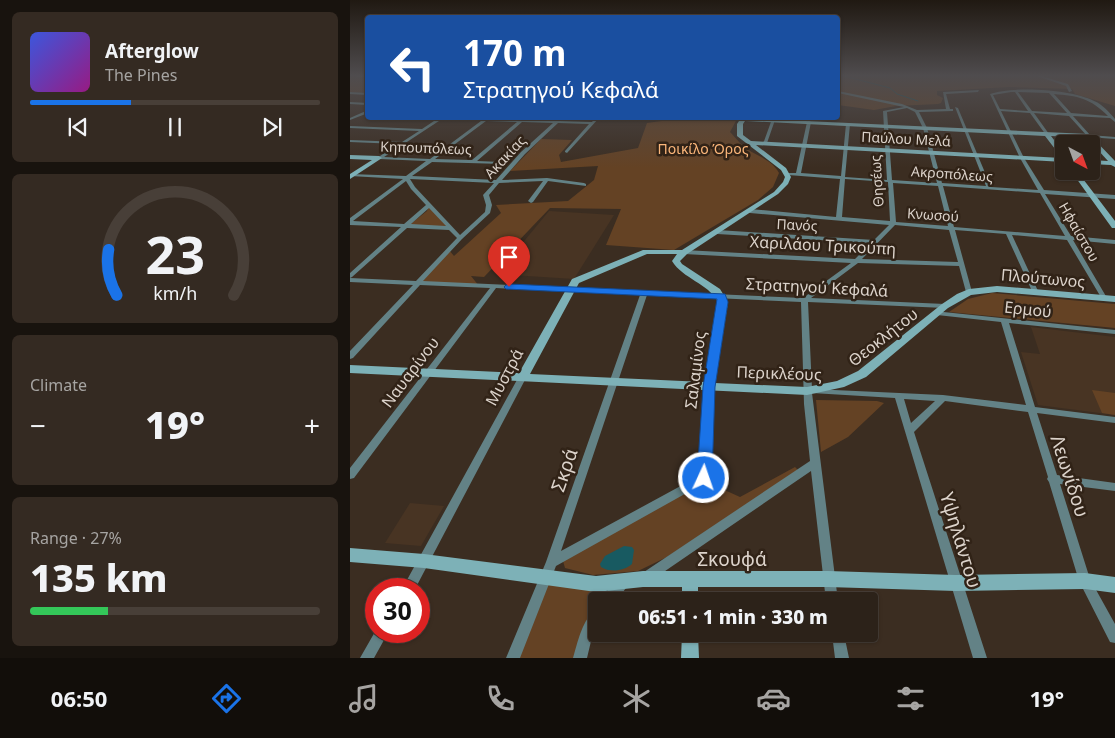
<!DOCTYPE html>
<meta charset="utf-8">
<style>
:root{--surface:#2c2219;--page:#342a22;--text:#f1f3f6;--muted:#a6a4a2;--line:#483f38;--accent:#1a73e8}
body{margin:0;font-family:"Noto Sans",sans-serif;background:var(--page);color:var(--text);height:100vh;display:flex;flex-direction:column;font-size:19px;white-space:nowrap}
*{box-sizing:border-box;margin:0}
p{font-size:16px;color:var(--muted)}
.icon{flex:none;width:28px;height:28px;fill:none;stroke:currentColor;stroke-width:2;stroke-linecap:round;stroke-linejoin:round}
.map{position:relative;flex:1;overflow:hidden}
.details{display:flex;flex-direction:column;gap:12px;padding:12px;background:#18130e;width:350px}
.details>*{flex:none}
.guide{position:absolute;left:15px;top:15px;width:475px;height:105px;border-radius:5px;box-shadow:0 1px 4px #0004,0 0 0 1px var(--line);background:#1a4fa0;color:#fff;overflow:hidden}
.needle{width:32px;rotate:139deg}
.buttons{position:absolute;left:705px;top:135px;display:grid;gap:10px}
.buttons a{display:grid;place-items:center;width:45px;height:45px;border-radius:5px;background:var(--surface);box-shadow:0 1px 4px #0004,0 0 0 1px var(--line);font-size:25px}
.speed{position:absolute;left:15px;top:578px;display:flex;gap:10px;font-size:25px;font-weight:700;text-align:center}
.speed>*{display:grid;place-content:center;width:65px;height:65px;border-radius:50%;background:var(--surface);box-shadow:0 1px 4px #0004,0 0 0 1px var(--line);line-height:1}
.speed .limit{border:8px solid #d22;background:#fff;color:#111}
.pin{position:absolute;display:grid;place-items:center;width:42px;height:42px;color:#fff;margin:-51px -21px;border-radius:50% 50% 50% 0;rotate:-45deg;box-shadow:0 0 5px #0007}
.pin .icon{rotate:45deg}
.me{position:absolute;width:55px;margin:-28px;rotate:3deg;stroke-linejoin:round;filter:drop-shadow(0 0 4px #0008)}
.turn{display:flex;align-items:center;gap:18px;height:105px;padding:0 15px;font-size:22px}
.turn .icon{width:65px;height:65px;stroke-width:2.5}
.turn b{display:block;font-size:35px;line-height:42px}
.big{font-size:38px;font-weight:800;line-height:1.1}
.details .tile{flex:1;display:flex;flex-direction:column;justify-content:center;gap:8px;min-width:0;padding:0 18px;border-radius:8px;background:var(--page)}
.details .dial{align-items:center;gap:0}
.dial svg{height:130px;overflow:visible;fill:none;stroke:var(--line);stroke-width:7;stroke-linecap:round;text-anchor:middle}
.dial text{fill:var(--text);stroke:none}
.song{display:flex;align-items:center;gap:15px}
.cover{width:60px;height:60px;border-radius:8px;background:linear-gradient(135deg,hsl(230 70% 55%),hsl(310 70% 35%))}
.played{height:5px;border-radius:2px;background:linear-gradient(90deg,var(--accent) 35%,var(--line) 35%)}
.keys{display:flex;justify-content:space-around;direction:ltr}
.heat{display:flex;justify-content:space-between;align-items:center;font-size:28px;direction:ltr}
.charge{height:8px;border-radius:4px;background:linear-gradient(90deg,#34c759 27%,var(--line) 0)}
.trip{position:absolute;left:238px;top:592px;width:290px;height:50px;border-radius:5px;background:var(--surface);box-shadow:0 1px 4px #0004,0 0 0 1px var(--line);font-weight:800;line-height:50px;text-align:center}
.tab-bar{display:flex;height:80px;justify-content:space-around;align-items:center;background:#120e0a;color:var(--muted)}
.tab-bar .icon{width:35px;height:35px}
.tab-bar .active{color:var(--accent)}
.tab-bar b{font-size:22px;color:var(--text)}
main{display:flex;flex:1;min-height:0}
.map>svg:first-child{display:block}
</style>
<main>
<section class="details">
<div class="tile">
<div class="song"><i class="cover"></i><div><b>Afterglow</b><p>The Pines</p></div></div>
<div class="played"></div>
<div class="keys"><svg class="icon" aria-label="previous" viewBox="0 0 24 24"><path d="M18 5L8 12l10 7zM5 5v14"/></svg><svg class="icon" aria-label="pause" viewBox="0 0 24 24"><path d="M8 5v14M16 5v14"/></svg><svg class="icon" aria-label="next" viewBox="0 0 24 24"><path d="M6 5l10 7-10 7zM19 5v14"/></svg></div>
</div>
<div class="tile dial"><svg viewBox="0 0 100 80">
<path d="M14 69A42 42 0 1 1 86 69"/>
<path d="M14 69A42 42 0 0 1 9 41" stroke="#1a73e8"/>
<text x="50" y="56" font-size="32" font-weight="700">23</text>
<text x="50" y="72" font-size="11">km/h</text>
</svg></div>
<div class="tile"><p>Climate</p>
<div class="heat"><a>−</a><b class="big">19°</b><a>+</a></div>
</div>
<div class="tile"><p>Range · 27%</p><b class="big">135 km</b><div class="charge"></div></div>
</section>
<div class="map">
<svg width="765" height="658" viewBox="0 0 765 658">
<rect width="100%" height="100%" fill="#3b2d21"/>
<path fill="#483423" d="M199,211L264,215L224,279L147,274Z
M681,327L765,337V415L688,405L671,352L690,354Z
M60,503L94,506L71,546L35,543Z"/>
<path fill="#644224" d="M6,76L17,78V93L0,92V77Z
M488,76H765V106L725,94L722,89L660,87L587,91V95L593,98L591,103L588,104L546,106L524,110L488,105Z
M333,118L387,119L380,132C386,138 391,145 397,149C409,157 422,160 429,173L423,187L408,200L324,250L256,245L271,209L200,208L134,277L121,276L129,286L68,283L99,250L104,256L151,213L146,205L218,201L244,180L248,166L160,171L191,139L222,140L209,155L211,162L288,148L297,123Z
M79,205L99,228L58,226L77,211Z
M642,293L765,304V328L599,312L618,299Z
M742,390L765,393V415L752,413Z
M466,400L527,401L534,403L498,437L471,452Z
M445,467L448,470L317,557L288,571L243,575L215,568L213,561L346,485L359,483L390,497Z
M197,584L247,591L251,595V601H246V608L232,630L226,658H169Z"/>
<path fill="#185a61" d="M274,546L282,547L284,550L282,564C274,571 260,573 251,567L250,564L255,556Z"/>
<g fill="none" stroke-linecap="round" stroke-linejoin="round">
<path stroke="#185a61" stroke-width="1" d="M494,76L540,88L547,94L568,101"/>
<path fill="#638286" fill-rule="evenodd" d="M5,76H18V78Z
M687,76H691L718,84L722,91L719,92L716,86Z
M629,90L628,92L596,94L600,109H603V111L569,112L577,128L592,183L636,186L605,107L608,108L641,187L688,190L670,158L640,94C664,86 721,89 744,101C752,104 759,112 765,119V122L760,118L723,116L740,135L765,137V139L738,137L719,116L684,113L699,134L697,135H696L680,113L651,111L674,158L694,190L765,195V199L695,194L721,236L765,240V244L723,240L757,298L756,299H752L717,240L662,235L688,291L685,293L682,291L656,234L605,230L622,292L621,293L619,294L616,292L609,266L508,263L461,298L595,304L599,306L595,308L458,302L462,389L593,395L676,405L651,322L587,315H584L583,313L584,311L765,330V334L659,323L685,407L765,417V423L687,413L707,475L765,483V491L710,484L740,579L765,624V643L760,642L729,581L699,482L697,479L698,477L678,412L595,401L564,432L637,658H623L545,398L462,393L488,601H476L461,471L302,580L298,582L294,580L292,576L294,572L460,461L454,404L451,302L297,295L211,551L349,476L355,387L356,385H362L363,387L359,478L358,481L206,566L170,658H156L196,562L290,295L146,288L4,478L0,479V468L140,288L70,285L3,358L0,359V351L63,285L0,282V278L66,281L107,238L99,230L57,228L2,277L0,278V273L51,227L0,225V218L53,179L0,176V174L56,176L76,161L29,159L27,158L48,144L0,142V140L52,142L69,131L0,128V126L72,129L87,119H81L80,118H139V119L170,120L173,118L174,120L206,121L209,118H213L210,121L242,122L245,118H249L217,153L215,152V151L239,124L208,123L175,154L152,180L197,178L234,183L236,184V186L198,181L183,202L181,203L178,201L193,181L149,183L139,195L142,205L140,213L112,239L73,281L453,298L501,263L334,254L331,252L334,250L505,259L521,243L367,234L364,232L367,230L524,240L539,225L400,213L397,211L400,209L486,217L490,179L438,175L436,174L438,173H446L457,122L459,121L461,122L451,173L491,176L496,124L498,123L500,124L495,177L537,180L533,111L554,107L488,93V91L552,104L567,110L596,109L593,92ZM661,92H665L678,111L650,109L643,95ZM668,92L699,93L717,113L682,111ZM704,94C728,96 740,98 758,116L721,113ZM557,108L565,112L573,128L587,183L542,180L537,112ZM92,119L131,121L80,159L34,157ZM136,121L167,122L122,160L85,159ZM172,122L203,123L171,152L146,180L62,176L82,162L154,164V163L152,162L127,161ZM60,179L144,183L133,195L136,205L135,212L110,235L65,187ZM495,179L538,182L540,221L492,217ZM56,181L61,189L76,205L54,224L3,221ZM543,183L588,186L598,226L546,222ZM593,186L690,193L715,236L604,227ZM79,208L96,226L61,224ZM545,225L599,230L608,262L512,259ZM554,399L585,401L561,423Z
M0,92L18,93V95L0,94Z
M0,102L18,103V105L0,104Z
M18,110V113L0,120V118Z
M422,119L425,120L417,143L413,144Z
M172,375L175,376L176,378L65,589H52L168,378L169,376Z
M272,578L276,580L278,584L276,588L266,601H252C255,593 264,581 272,578Z
M246,611V629L242,637L237,658H223C227,645 233,616 246,611Z
M26,630V631H39L24,658H10Z
M482,634H494L499,658H485Z"/>
<path fill="#7db1b7" fill-rule="evenodd" d="M391,118L739,134L765,161V167L761,165L741,164V160L758,161L737,138L701,136L714,153V162L406,145L436,168L441,177L438,184L428,194L337,254L330,261L332,264L370,289L378,302L365,383L457,387L487,381L508,371L592,304L607,294L619,289L647,286L765,296V302L647,292L621,295L598,308L516,377L494,387L457,395L0,373V365L169,373L222,279L293,250H332L424,192L433,182L435,177L431,170L387,136V124ZM395,121L695,136L712,158L401,141L393,135V124ZM297,254H327L322,261C333,279 358,283 368,302L354,382L180,374L229,283Z
M0,155L29,156L32,158L0,179V174L22,160L0,159Z
M721,171H727L765,221V228H762Z
M0,548L74,554L246,576L293,571H478L606,575L735,573L765,577V593L735,589L606,591L478,587H348V601H332V587H293L246,592L74,568L0,562Z
M332,634H348L349,658H331Z"/>
</g>
<linearGradient id="sky" x2="0" y2="1"><stop stop-color="#201912"/><stop offset="0.45" stop-color="#4f4c4e"/><stop offset="1" stop-color="#4f4c4e" stop-opacity="0"/></linearGradient>
<rect width="765" height="168" fill="url(#sky)"/>
<path fill="#1a73e8" stroke="#114b97" d="M159,284L375,294L378,302L365,387L362,478L360,482L354,484L349,482L347,478L353,387L367,299L156,289L154,287L156,285Z"/>
<g text-anchor="middle" stroke-width="5" stroke-linejoin="round" paint-order="stroke">
<g font-size="14" fill="#dcd3cb" stroke="#312317">
<text transform="translate(556 139) rotate(3)" y="5">Παύλου Μελά</text>
<text transform="translate(76 148) rotate(2)" y="5">Κηπουπόλεως</text>
<text transform="translate(155 157) rotate(-47)" y="5">Ακακίας</text>
<text transform="translate(602 174) rotate(4)" y="5">Ακροπόλεως</text>
<text transform="translate(527 181) rotate(-94)" y="5">Θησέως</text>
<text transform="translate(583 215) rotate(4)" y="5">Κνωσού</text>
<text transform="translate(447 225) rotate(3)" y="5">Πανός</text>
<text transform="translate(729 232) rotate(60)" y="5">Ηφαίστου</text>
</g>
<g font-size="14" fill="#fbb67a" stroke="#312317">
<text x="353" y="154">Ποικίλο Όρος</text>
</g>
<g font-size="16" fill="#dcd3cb" stroke="#312317">
<text transform="translate(473 245) rotate(3)" y="6">Χαριλάου Τρικούπη</text>
<text transform="translate(693 278) rotate(5)" y="6">Πλούτωνος</text>
<text transform="translate(467 287) rotate(3)" y="6">Στρατηγού Κεφαλά</text>
<text transform="translate(678 309) rotate(6)" y="6">Ερμού</text>
<text transform="translate(533 337) rotate(-38)" y="6">Θεοκλήτου</text>
<text transform="translate(345 370) rotate(-83)" y="6">Σαλαμίνος</text>
<text transform="translate(60 372) rotate(-53)" y="6">Ναυαρίνου</text>
<text transform="translate(429 373) rotate(2)" y="6">Περικλέους</text>
<text transform="translate(154 377) rotate(-62)" y="6">Μυστρά</text>
</g>
<g font-size="19" fill="#dcd3cb" stroke="#312317">
<text transform="translate(214 470) rotate(-71)" y="7">Σκρά</text>
<text transform="translate(720 476) rotate(72)" y="7">Λεωνίδου</text>
<text transform="translate(611 540) rotate(73)" y="7">Υψηλάντου</text>
<text x="382" y="566">Σκουφά</text>
</g>
</g>
</svg>
<div class="buttons">
<a><svg class="needle" viewBox="-14 -14 28 28"><path d="M0-13l5 13h-10z" fill="#e53935"/><path d="M0 13l5-13h-10z" fill="#a6a4a2"/></svg></a>
</div>
<div class="speed"><div class="limit">30</div></div>
<div class="pin" style="left:159px;top:287px;background:#d93025"><svg class="icon" aria-label="arrive" viewBox="0 0 24 24"><path d="M6 21V4h12l-3 4 3 4H6"/></svg></div>
<svg class="me" style="left:354px;top:478px" viewBox="-20 -20 40 40"><circle r="17" fill="#1a73e8" stroke="#fff" stroke-width="3"/><path d="M0-11L8 9 0 5-8 9z" fill="#fff"/></svg>
<div class="trip">06:51 · 1 min · 330 m</div>
<div class="guide">
<div class="turn"><svg class="icon" aria-label="left" viewBox="0 0 24 24"><path d="M17 20v-9H6M10 6l-5 5 5 5"/></svg><div><b>170 m</b>Στρατηγού Κεφαλά</div></div>
</div>
</div>
</main>
<nav class="tab-bar">
<b>06:50</b>
<svg class="icon active" aria-label="directions" viewBox="0 0 24 24"><path d="M12 3l9 9-9 9-9-9zM9 14v-3h6M13 9l2 2-2 2"/></svg>
<svg class="icon" aria-label="music" viewBox="0 0 24 24"><path d="M9 18V5l10-2v13"/><circle cx="6" cy="18" r="3"/><circle cx="16" cy="16" r="3"/></svg>
<svg class="icon" aria-label="phone" viewBox="0 0 24 24"><path d="M5 4h4l2 5-3 2q2 4 5 5l2-3 5 2v4C11 20 4 13 5 4z"/></svg>
<svg class="icon" aria-label="climate" viewBox="0 0 24 24"><path d="M12 3v18M4 7l16 10M4 17L20 7"/></svg>
<svg class="icon" aria-label="car" viewBox="0 0 24 24"><path d="M5 17H2v-5l4-1 3-4h7l3 4 3 1v5h-3M9 17h6M6 11h13"/><circle cx="7" cy="17" r="2"/><circle cx="17" cy="17" r="2"/></svg>
<svg class="icon" aria-label="filters" viewBox="0 0 24 24"><path d="M4 7h16M4 17h16"/><circle cx="9" cy="7" r="2"/><circle cx="15" cy="17" r="2"/></svg>
<b>19°</b>
</nav>
